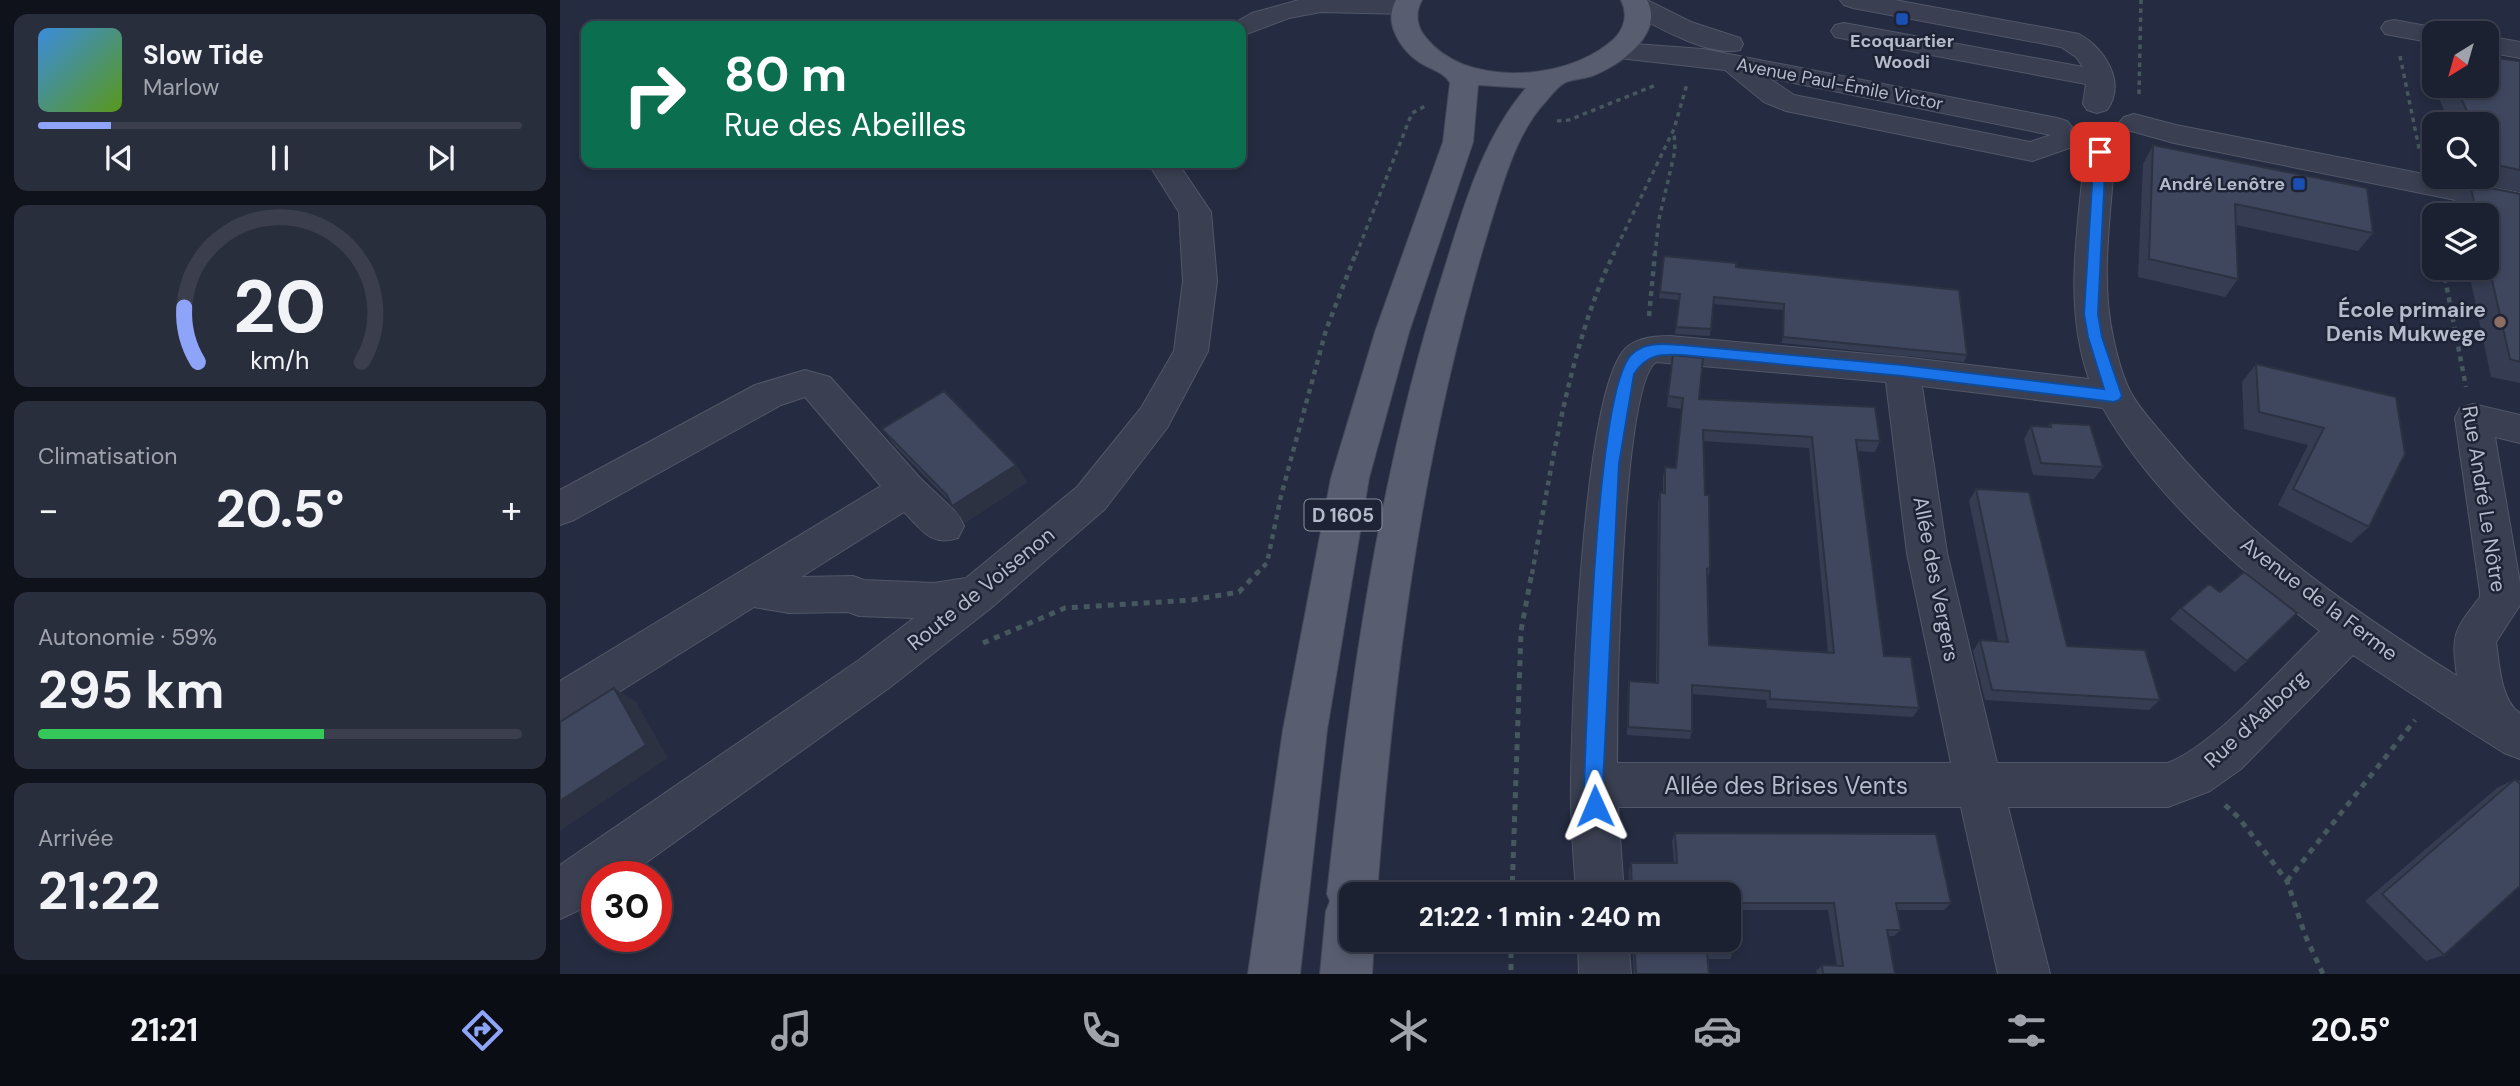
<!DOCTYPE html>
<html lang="fr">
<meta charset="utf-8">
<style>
:root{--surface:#1c2131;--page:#292e3d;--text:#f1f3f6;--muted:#a0a3ab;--line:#3a3e4d;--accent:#8ea4f9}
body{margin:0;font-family:"DM Sans",sans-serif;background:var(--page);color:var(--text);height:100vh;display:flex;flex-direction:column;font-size:26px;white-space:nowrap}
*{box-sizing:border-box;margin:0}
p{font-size:23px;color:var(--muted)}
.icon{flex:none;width:38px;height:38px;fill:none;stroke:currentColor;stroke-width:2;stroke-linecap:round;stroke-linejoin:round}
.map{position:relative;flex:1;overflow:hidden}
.panel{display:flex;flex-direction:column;gap:14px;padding:14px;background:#0f121b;width:560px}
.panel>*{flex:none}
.hud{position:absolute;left:21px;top:21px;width:665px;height:147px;border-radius:14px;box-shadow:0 4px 10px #0003,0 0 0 2px var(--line);background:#0b6e4f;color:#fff;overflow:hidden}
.needle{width:46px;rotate:217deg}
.fabs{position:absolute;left:1862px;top:21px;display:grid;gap:14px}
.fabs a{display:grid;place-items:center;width:77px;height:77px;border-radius:14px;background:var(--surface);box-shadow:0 4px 10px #0003,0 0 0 2px var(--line);font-size:35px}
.speed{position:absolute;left:21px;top:861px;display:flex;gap:14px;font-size:35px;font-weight:700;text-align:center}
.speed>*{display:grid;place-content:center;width:91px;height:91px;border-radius:50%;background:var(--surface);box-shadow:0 4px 10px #0003,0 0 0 2px var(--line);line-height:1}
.speed .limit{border:10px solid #d22;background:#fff;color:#111}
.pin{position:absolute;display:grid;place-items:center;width:60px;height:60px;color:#fff;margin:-30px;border-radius:14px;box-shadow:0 4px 10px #0006}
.me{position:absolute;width:77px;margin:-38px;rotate:359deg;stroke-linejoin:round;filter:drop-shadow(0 0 5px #0008)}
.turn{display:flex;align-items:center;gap:24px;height:147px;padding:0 28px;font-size:32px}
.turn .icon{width:91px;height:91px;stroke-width:2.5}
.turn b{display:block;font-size:49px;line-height:60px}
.big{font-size:52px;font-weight:700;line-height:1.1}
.panel .tile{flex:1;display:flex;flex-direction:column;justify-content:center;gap:10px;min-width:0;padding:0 24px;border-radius:14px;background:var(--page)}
.panel .dial{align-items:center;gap:0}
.dial svg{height:182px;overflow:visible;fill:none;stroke:var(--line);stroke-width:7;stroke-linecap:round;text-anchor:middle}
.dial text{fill:var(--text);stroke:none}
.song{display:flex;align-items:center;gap:21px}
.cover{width:84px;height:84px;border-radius:10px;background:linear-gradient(135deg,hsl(210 70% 55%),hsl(90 70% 35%))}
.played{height:7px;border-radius:4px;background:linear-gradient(90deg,var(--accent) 15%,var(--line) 15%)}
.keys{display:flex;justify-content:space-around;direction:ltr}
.heat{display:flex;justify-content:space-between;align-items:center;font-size:38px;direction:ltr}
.charge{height:10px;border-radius:5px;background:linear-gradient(90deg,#34c759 59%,var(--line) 0)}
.trip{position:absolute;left:779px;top:882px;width:402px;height:70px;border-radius:14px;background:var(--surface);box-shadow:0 4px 10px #0003,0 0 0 2px var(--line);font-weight:700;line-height:70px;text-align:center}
.tab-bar{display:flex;height:112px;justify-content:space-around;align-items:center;background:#0b0d14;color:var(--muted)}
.tab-bar .icon{width:49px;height:49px}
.tab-bar .current{color:var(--accent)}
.tab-bar b{font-size:32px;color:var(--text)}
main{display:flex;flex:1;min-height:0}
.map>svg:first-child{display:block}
</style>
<main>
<section class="panel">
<div class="tile">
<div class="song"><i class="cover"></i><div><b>Slow Tide</b><p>Marlow</p></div></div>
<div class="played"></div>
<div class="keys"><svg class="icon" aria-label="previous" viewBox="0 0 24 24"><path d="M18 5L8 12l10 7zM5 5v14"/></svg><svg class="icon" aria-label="pause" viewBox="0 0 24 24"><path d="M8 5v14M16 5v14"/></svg><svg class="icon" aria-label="next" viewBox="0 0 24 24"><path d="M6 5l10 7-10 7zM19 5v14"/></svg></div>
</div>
<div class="tile dial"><svg viewBox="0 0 100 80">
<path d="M14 69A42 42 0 1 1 86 69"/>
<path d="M14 69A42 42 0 0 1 8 45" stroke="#8ea4f9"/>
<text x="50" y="56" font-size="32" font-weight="700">20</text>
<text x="50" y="72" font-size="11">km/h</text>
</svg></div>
<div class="tile"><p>Climatisation</p>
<div class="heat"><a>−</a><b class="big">20.5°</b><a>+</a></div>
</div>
<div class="tile"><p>Autonomie · 59%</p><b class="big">295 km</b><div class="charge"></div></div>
<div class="tile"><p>Arrivée</p><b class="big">21:22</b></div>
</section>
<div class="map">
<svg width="1960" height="974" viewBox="0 0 1960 974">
<rect width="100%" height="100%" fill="#252c41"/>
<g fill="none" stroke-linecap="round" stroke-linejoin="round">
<g stroke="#515768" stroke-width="2">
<path id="minor" d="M739,0H852L858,6L854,12L845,14L761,12L729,18L681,36V26H669L692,13Z
M1067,0H1087L1131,22L1180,38L1183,44L1180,50C1149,57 1095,26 1068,11L1064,5Z
M1280,0H1335L1519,34C1544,48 1567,82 1547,110L1537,113L1527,110L1523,104L1526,84L1275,37L1271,31L1275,25L1284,23L1523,67L1516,57L1501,47L1293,8L1284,5Z
M1834,20L1883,29L1886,33H1874V43L1825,34L1821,28L1825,22Z
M1927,36L1960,42V58L1927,52Z
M1060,43L1143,49L1497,118L1507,121L1512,127L1509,130L1518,133L1523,139L1518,145L1472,161L1226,111L1204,102L1165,70L1050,57L1046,51L1050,45ZM1209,78L1491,135L1470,142L1234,95Z
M1574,114L1616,125L1960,193V213L1614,143L1564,129L1559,123L1564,117Z
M1540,143L1551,145L1555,152C1551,213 1540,277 1553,337C1557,356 1562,376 1571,393C1581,411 1597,427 1610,443C1689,539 1793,611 1897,676C1891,633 1894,631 1920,597V592L1895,418L1900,408L1913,404L1960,415V443L1935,437L1960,583V605L1936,642C1939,663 1941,702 1960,713V759L1944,753L1895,722L1793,655L1681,769L1650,791L1608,807H1448L1490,974H1438L1401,807H1058L1064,894H1016C1014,857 1010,820 1011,783C1012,709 1022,395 1065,349C1075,338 1096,336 1110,336L1342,357L1529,379C1503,305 1518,229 1525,152L1529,145ZM1096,362L1326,382L1347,553L1391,763H1057C1057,707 1061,386 1096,362ZM1362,386L1543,408C1593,496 1680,571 1760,631C1721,668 1656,744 1608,763H1437L1387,553Z
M588,163H618L651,212L657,281L648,351L607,428L545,509L431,608L329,688L66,877H37V897L17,911L0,919V865L299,660L354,618L299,616L288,612L229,613L194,607L16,719L0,725V681L321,486L245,397L221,405L14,520L0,525V490L195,385L245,370L270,377L361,479L398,514L404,526L398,538C371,547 362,530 344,512L241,577L293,576L304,580L374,583L406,578L517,487L581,408L614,351L623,281L619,212Z
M1018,940H1068L1071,974H1019Z"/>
</g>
<g stroke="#43485a" stroke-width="2">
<path id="major" d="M836,0H862C854,14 857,28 867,39C876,50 888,58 902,64C950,82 1016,73 1054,39C1065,28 1068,14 1061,0H1087C1105,34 1059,66 1032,76C1023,79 1014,79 1006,82C999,85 992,94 987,100C962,126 949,164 938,199C865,429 835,654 817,894H791V940H814L812,974H760L766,911L770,901L767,894C790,683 819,473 884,270C904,206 922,140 966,88L918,85L913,142L849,332L809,478L767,730L740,974H688L723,730L771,478L815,332L883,142L890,83C885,72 869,69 859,62C840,49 823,22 836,0Z"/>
</g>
<path stroke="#46575f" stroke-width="3.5" stroke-dasharray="4.5 4.5" stroke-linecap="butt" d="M1840,56L1860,153
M1579,94L1581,0
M997,121L1009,120L1096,85
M796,255L852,113L867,105
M1053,255L1114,129L1127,84
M1095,255L1099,219L1115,151L1114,131"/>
<path stroke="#46575f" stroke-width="4.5" stroke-dasharray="5 5" stroke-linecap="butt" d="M1883,268L1906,387
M1089,316L1095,253
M696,574L707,563L721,496L766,330L796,253
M972,574C991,470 1008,348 1054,253"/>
<path stroke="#46575f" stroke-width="5" stroke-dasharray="6 6" stroke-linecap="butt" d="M423,643L505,608L632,600L679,592L698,572
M1665,805L1679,818L1727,881L1745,935L1763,974
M1727,881L1855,720
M952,894L961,631L972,572
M951,940V974"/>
<use href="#minor" fill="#3a3f51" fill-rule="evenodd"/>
<use href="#major" fill="#585e70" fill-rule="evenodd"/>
</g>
<path fill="#363d52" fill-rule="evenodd" d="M1874,58V86H1927L1960,61V192L1891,177H1927V124H1886L1889,121L1866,69Z
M1593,145L1813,233L1798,251L1676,225L1678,279L1665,297L1578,277L1583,164Z
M1910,184L1960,194V383L1931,377L1908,268H1927V215H1897L1894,202Z
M1104,256L1176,267L1407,355L1404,362L1222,343L1223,310L1153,304L1150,336L1115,334L1119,300L1099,298Z
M1113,355L1139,399L1320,441L1315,452L1297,451L1324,656L1359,708L1353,717L1207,708L1206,700L1132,694V731L1130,739L1067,735L1068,689L1069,681L1096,683L1098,503L1100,492L1103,493V477L1105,467L1115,468L1122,409L1107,407ZM1143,441L1249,448L1268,652L1149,645L1147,578H1148L1150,568L1145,495Z
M1696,364L1836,397L1809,527L1791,543L1718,505L1748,445L1684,429L1682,382Z
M1490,423L1543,467L1534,479L1473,475L1464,439L1471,426L1487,427Z
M322,429L456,465L467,482L405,523L391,503L335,446Z
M1416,489L1507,646L1600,700L1589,710L1425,700L1413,651L1420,640L1438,641L1409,501Z
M1660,592L1687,661L1675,672L1610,619L1621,608Z
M1955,779L1957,781L1960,780V886L1884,955L1866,961L1805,901L1937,788Z
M1115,833L1391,903L1384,910H1338L1341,930L1334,936H1328L1335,974H1257L1256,971L1262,965L1277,966L1268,910H1169V894H1070L1069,871L1071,863H1114L1112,841Z
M1072,940H1169L1173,953L1170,959H1148L1149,974H1074Z"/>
<path fill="#2c3242" d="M456,465L467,482L405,523L392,506Z
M54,688L76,702L108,758L0,831V801Z"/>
<path fill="#3f475f" stroke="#2c3242" stroke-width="2" fill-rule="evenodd" d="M1927,57L1960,61V170L1927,163V124H1896L1894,114L1910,117L1895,86H1927Z
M1593,145L1807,188L1813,233L1675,204L1678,279L1589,259Z
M1910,184L1960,194V362L1950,359L1927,258V215H1917Z
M1104,256L1176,263V267L1399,290L1407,355L1223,337L1224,304L1154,297L1151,329L1116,327L1120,294L1100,292Z
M1113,355L1143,358L1139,399L1315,407L1320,441L1296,440L1324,656L1351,657L1359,708L1210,699V691L1132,685V731L1068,727L1069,681L1098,683L1100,492L1105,493V467L1116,468L1123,398L1108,396ZM1143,430L1252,437L1274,653L1149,645L1147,569L1150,568L1149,495H1145Z
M1696,364L1836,397L1845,454L1809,527L1733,489L1764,428L1699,412Z
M384,391L456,465L392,506L387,495L322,429Z
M1490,423L1530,425L1543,467L1481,463L1471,426L1491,427Z
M1416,489L1469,492L1507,646L1585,650L1600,700L1432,690L1420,640L1448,642Z
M1684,572L1737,613L1687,661L1621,608L1649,584L1660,592Z
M54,688L86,745L0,801V722Z
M1955,779L1960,784V886L1884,955L1822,894Z
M1115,833L1376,834L1391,903H1336L1341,930H1327L1335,974H1263L1262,965L1283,966L1274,903H1169V894H1072L1071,863H1117Z
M1169,916L1173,953H1147L1149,974H1076L1074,940H1169Z"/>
<path fill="#1a73e8" stroke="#114b97" stroke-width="2" d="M1540,148L1546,152L1538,314L1542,337L1562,396L1559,400L1554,402L1342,376L1122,355C1100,354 1087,354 1074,374L1059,464L1043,785L1045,806L1042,812L1035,815L1028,812L1024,785C1027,716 1035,393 1071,355C1084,341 1105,344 1122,345L1342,365L1544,389L1528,337L1524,314L1534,152Z"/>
<g fill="#1a4fb4" stroke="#1e2436" stroke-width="2.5">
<rect x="1335" y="12" width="14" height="14" rx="3.5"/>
<rect x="1732" y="177" width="14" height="14" rx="3.5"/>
</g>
<circle fill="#8d6e63" stroke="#1e2436" stroke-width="2.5" cx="1940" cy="322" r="7"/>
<g text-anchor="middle" stroke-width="5" stroke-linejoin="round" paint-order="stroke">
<g font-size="18" font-weight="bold" fill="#b6bbcb" stroke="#1e2436">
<text x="1342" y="47">Ecoquartier<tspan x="1342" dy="21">Woodi</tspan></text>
<text x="1725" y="190" text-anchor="end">André Lenôtre</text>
</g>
<g font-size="18" fill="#b6bbcb" stroke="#1e2436">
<text transform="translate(1280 84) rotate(11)" y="6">Avenue Paul-Émile Victor</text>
</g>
<rect fill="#1e2436" stroke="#888e9e" stroke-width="2" x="744.5" y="499.5" width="77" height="31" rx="5"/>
<g font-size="19" font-weight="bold" fill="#b6bbcb">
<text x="783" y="522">D 1605</text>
</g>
<g font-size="21" font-weight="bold" fill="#b6bbcb" stroke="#1e2436" text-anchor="end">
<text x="1926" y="317">École primaire<tspan x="1926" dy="24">Denis Mukwege</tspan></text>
</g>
<g font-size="21" fill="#b6bbcb" stroke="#1e2436">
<text transform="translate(1924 499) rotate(81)" y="7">Rue André Le Nôtre</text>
<text transform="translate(1376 579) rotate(79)" y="7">Allée des Vergers</text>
<text transform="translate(421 589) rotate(-39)" y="7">Route de Voisenon</text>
<text transform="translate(1759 599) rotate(37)" y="7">Avenue de la Ferme</text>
<text transform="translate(1696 719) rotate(-43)" y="7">Rue d'Aalborg</text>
</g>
<g font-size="24" fill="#b6bbcb" stroke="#1e2436">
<text x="1226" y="794">Allée des Brises Vents</text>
</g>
</g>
</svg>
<div class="fabs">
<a><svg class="needle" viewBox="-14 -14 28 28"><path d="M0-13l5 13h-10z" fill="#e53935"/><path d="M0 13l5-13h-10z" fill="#a0a3ab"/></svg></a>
<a><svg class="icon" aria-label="search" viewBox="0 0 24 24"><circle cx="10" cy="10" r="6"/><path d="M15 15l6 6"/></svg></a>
<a><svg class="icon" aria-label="layers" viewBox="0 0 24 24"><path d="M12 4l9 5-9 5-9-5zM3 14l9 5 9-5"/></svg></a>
</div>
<div class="speed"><div class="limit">30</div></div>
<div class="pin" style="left:1540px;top:152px;background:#d93025"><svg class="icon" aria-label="arrive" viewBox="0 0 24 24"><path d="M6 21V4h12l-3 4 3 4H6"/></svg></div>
<svg class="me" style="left:1035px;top:806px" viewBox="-20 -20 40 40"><path d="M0-17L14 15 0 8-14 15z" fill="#1a73e8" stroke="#fff" stroke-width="4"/></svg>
<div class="trip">21:22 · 1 min · 240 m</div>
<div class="hud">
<div class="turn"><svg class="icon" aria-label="right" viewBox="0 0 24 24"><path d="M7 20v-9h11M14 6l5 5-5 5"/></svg><div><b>80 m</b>Rue des Abeilles</div></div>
</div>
</div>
</main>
<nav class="tab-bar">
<b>21:21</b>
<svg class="icon current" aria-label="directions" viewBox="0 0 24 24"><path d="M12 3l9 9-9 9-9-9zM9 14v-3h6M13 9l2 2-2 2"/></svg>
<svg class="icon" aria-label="music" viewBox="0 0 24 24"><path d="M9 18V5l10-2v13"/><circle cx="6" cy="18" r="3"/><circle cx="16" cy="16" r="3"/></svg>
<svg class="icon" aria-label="phone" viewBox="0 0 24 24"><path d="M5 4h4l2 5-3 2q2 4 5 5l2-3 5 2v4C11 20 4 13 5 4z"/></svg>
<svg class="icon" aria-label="climate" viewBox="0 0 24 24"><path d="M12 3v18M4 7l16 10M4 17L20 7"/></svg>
<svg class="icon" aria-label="car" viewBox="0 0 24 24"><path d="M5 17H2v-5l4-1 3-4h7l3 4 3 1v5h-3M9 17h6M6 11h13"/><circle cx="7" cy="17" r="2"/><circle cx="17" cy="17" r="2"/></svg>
<svg class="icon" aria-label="filters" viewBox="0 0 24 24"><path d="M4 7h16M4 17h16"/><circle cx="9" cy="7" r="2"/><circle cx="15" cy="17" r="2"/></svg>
<b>20.5°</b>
</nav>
